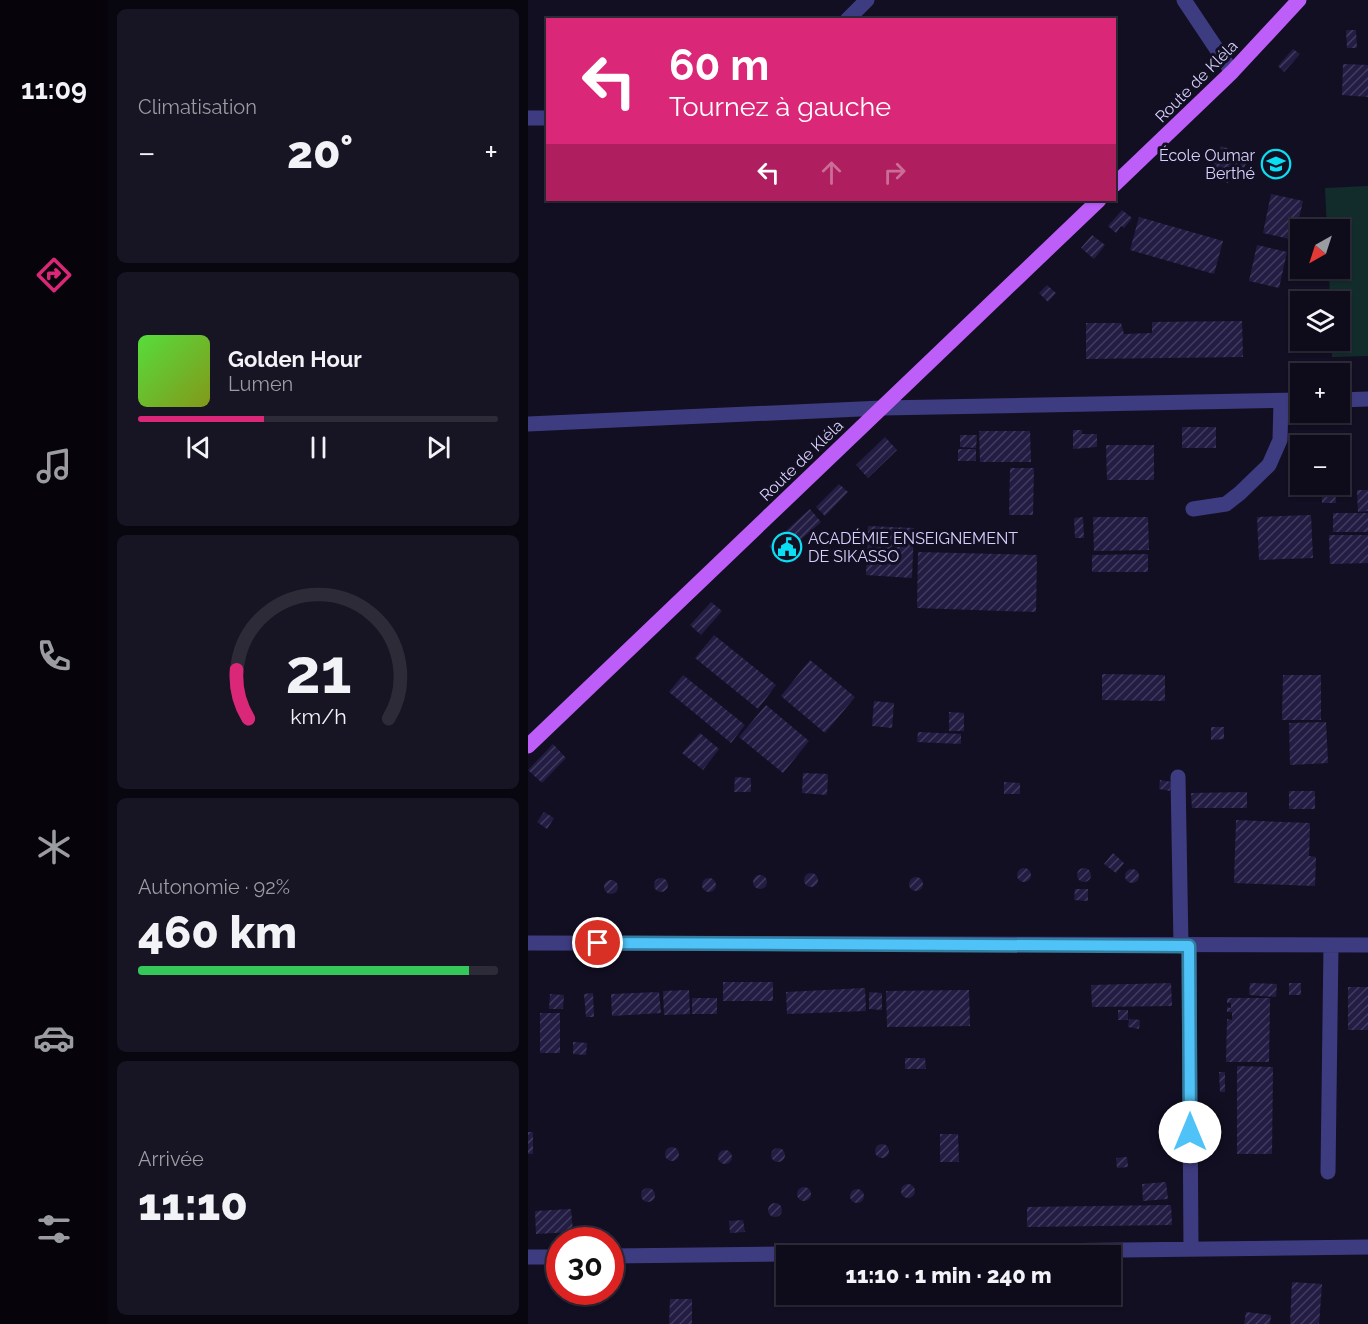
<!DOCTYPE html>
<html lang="fr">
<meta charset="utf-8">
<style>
:root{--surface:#0e0b1a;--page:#171423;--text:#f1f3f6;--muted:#9b9ba2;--line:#2e2b39;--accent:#db2777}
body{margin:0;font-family:Raleway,sans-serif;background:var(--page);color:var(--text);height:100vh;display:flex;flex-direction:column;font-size:22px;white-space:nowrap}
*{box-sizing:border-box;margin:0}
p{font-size:20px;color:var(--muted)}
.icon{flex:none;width:33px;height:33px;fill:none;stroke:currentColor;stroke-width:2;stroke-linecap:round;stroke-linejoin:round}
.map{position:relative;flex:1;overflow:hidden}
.sheet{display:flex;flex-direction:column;gap:9px;padding:9px;background:#08060e;width:420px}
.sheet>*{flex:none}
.guide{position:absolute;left:18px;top:18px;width:570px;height:183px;border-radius:0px;box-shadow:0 2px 4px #0004,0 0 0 2px var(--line);background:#db2777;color:#fff;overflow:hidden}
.needle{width:39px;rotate:219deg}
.buttons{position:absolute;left:762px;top:219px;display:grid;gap:12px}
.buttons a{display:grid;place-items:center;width:60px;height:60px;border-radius:0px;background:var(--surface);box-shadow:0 2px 4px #0004,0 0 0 2px var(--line);font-size:30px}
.speed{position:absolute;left:18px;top:1227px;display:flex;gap:12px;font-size:30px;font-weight:700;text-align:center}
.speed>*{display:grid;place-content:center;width:78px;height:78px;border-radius:50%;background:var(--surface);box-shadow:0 2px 4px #0004,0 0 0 2px var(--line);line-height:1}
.speed .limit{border:9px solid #d22;background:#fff;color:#111}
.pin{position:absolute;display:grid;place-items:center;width:51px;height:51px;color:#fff;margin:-26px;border:3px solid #fff;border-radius:50%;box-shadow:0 2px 6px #0007}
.me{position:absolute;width:66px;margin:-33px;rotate:0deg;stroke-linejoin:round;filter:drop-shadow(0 0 4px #0008)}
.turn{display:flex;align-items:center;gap:21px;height:126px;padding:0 24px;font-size:27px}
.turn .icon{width:78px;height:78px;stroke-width:2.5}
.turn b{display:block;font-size:42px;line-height:51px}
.lanes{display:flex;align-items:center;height:57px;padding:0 24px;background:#0003;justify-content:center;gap:30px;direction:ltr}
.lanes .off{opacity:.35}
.big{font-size:45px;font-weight:800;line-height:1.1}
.sheet .widget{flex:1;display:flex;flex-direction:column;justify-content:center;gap:9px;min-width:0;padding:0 21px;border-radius:9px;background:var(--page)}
.sheet .dial{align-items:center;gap:0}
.dial svg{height:156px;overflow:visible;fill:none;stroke:var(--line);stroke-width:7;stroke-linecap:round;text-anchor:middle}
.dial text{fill:var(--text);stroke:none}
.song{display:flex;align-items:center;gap:18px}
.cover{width:72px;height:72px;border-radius:9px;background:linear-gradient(135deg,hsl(110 70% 55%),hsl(70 70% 35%))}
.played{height:6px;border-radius:3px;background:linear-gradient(90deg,var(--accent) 35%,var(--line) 35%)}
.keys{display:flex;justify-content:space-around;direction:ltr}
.heat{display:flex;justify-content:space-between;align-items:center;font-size:33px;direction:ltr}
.charge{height:9px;border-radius:4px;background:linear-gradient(90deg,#34c759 92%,var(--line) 0)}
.trip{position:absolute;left:248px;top:1245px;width:345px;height:60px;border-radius:0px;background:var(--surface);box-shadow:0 2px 4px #0004,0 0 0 2px var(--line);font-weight:800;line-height:60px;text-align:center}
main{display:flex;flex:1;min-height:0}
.tabs{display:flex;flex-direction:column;width:108px;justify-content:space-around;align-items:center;background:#06040a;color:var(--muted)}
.tabs .icon{width:42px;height:42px}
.tabs .on{color:var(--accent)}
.tabs b{font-size:27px;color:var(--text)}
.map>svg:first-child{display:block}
</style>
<main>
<nav class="tabs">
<b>11:09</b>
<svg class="icon on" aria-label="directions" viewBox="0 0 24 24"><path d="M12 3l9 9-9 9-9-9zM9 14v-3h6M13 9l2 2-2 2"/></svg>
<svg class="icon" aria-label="music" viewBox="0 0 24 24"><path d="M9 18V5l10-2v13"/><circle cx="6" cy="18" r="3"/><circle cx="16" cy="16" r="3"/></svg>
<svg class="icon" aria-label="phone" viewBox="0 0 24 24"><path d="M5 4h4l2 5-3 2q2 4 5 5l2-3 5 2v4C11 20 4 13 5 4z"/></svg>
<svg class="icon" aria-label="climate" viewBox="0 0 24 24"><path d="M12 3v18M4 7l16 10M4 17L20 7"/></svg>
<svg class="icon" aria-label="car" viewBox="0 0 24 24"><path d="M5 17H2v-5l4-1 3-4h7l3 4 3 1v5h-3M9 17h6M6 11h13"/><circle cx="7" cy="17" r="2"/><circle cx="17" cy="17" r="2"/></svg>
<svg class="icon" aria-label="filters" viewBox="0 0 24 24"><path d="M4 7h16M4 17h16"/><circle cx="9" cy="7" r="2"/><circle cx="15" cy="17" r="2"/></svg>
</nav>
<section class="sheet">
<div class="widget"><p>Climatisation</p>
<div class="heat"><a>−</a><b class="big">20°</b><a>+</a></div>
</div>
<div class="widget">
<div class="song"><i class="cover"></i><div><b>Golden Hour</b><p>Lumen</p></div></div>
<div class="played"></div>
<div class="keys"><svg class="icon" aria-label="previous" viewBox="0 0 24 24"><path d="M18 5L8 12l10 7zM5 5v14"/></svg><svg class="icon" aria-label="pause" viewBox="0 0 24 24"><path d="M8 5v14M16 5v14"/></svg><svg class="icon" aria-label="next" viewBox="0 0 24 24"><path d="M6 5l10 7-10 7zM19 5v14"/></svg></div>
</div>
<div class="widget dial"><svg viewBox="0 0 100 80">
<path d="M14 69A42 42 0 1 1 86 69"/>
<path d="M14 69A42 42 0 0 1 8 44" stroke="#db2777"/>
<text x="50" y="56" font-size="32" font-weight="700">21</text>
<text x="50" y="72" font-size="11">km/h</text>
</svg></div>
<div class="widget"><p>Autonomie · 92%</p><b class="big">460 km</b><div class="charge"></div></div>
<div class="widget"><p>Arrivée</p><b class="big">11:10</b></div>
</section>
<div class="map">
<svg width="840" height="1324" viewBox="0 0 840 1324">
<defs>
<pattern id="building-hatch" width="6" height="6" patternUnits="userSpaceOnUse" patternTransform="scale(1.5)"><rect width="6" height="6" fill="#231c43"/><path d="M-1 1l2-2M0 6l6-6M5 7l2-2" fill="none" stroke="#423c5f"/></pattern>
</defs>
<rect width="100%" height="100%" fill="#120f23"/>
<path fill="#122c2b" d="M840,186V356L804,357V341L812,340V302L802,301L801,269L812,268V230L799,229L797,188Z"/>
<path fill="url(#building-hatch)" d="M818,30H828L829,48H819Z
M765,49L772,54L756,72L750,66Z
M815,64L840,65V97L814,95Z
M693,146L721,156L712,178L703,175L700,183L681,176Z
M743,194L775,201L766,240L735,233Z
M594,210L604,218L596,228L593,226L588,233L580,226Z
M611,217L695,241L686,274L602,250Z
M564,235L577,245L566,259L553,248Z
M729,245L759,252L751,288L721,281Z
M519,285L528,293L520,302L511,293Z
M714,321L715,357L558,359V323H593L596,334L624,333V322Z
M654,427H688V448H654Z
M545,430H554V434H569V447L545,449Z
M451,431H502L503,462H452Z
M432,435H449L448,448L432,447Z
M357,437L369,450L340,478L328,465Z
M784,437H810V446H784Z
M578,445H626V480H579Z
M430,449H448V461H430Z
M482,468H506L505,515H481Z
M311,484L320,492L297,516L288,507Z
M794,490H807L808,503H794Z
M829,490H840V511L830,512Z
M282,509L293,522L252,558L241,546Z
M805,513H840V532H805Z
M783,515L785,558L731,560L729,517Z
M555,517L556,538H547L546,518Z
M565,517H620L621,550L566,551Z
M340,526L386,528L384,578L338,575Z
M801,535H840V563L802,564Z
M390,552L509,555L508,612L389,608Z
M620,554V572H564V555Z
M183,602L194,611L173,635L162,625Z
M186,635L248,685L230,709L167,658Z
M282,660L327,697L297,733L253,696Z
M574,674L637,675V701L574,700Z
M155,675L217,725L203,743L141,692Z
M755,675H793V720H754Z
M346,701L366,703L364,728L344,726Z
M238,705L281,741L255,773L211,737Z
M421,712L436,713V731H421Z
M798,722L800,763L762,765L761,723Z
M683,727H696V739L683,740Z
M390,732L433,734V744L389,742Z
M172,733L191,749L175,770L154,753Z
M25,744L38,758L14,783L0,770Z
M275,773L300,774L299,795L274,793Z
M207,777L223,778V792H206Z
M632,780L644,782L642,791L631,789Z
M476,782L492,783V794H476Z
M761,791H787V809H761Z
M719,792V808H664L663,793Z
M16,812L26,818L19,829L9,822Z
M708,820L782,823L781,856L788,857L787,886L706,883Z
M585,853L596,863L588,873L576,864Z
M489 875a7 7 0 1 1 14 0a7 7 0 1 1-14 0Z
M549 875a7 7 0 1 1 14 0a7 7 0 1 1-14 0Z
M597 876a7 7 0 1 1 14 0a7 7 0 1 1-14 0Z
M276 880a7 7 0 1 1 14 0a7 7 0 1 1-14 0Z
M225 882a7 7 0 1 1 14 0a7 7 0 1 1-14 0Z
M381 884a7 7 0 1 1 14 0a7 7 0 1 1-14 0Z
M126 885a7 7 0 1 1 14 0a7 7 0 1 1-14 0Z
M174 885a7 7 0 1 1 14 0a7 7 0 1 1-14 0Z
M76 887a7 7 0 1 1 14 0a7 7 0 1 1-14 0Z
M547,889H560V901L546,900Z
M195,982H245V1001H195Z
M643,983L644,1006L564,1007L563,985Z
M722,983L749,984L748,997L721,995Z
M761,983H773V995H761Z
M820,987H840V1030H820Z
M337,988L338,1011L259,1014L258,992Z
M161,990L162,1014L136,1015L135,991Z
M441,990L442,1026L359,1027L358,991Z
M131,992L133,1013L84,1016L83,994Z
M341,992L354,993V1010L341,1009Z
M65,993L66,1017H58L56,994Z
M22,994L36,995L35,1009H21Z
M164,998H189V1014H164Z
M699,998H742L741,1062H698L699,1019L704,1020V1012H699V1007L703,1008V1003H699Z
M590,1010H600V1020H590Z
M12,1013H32V1053H12Z
M601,1019L612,1020L611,1029L600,1027Z
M45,1042L59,1043L58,1055L45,1054Z
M377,1058H397L398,1069H377Z
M709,1066L745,1067L744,1154H709Z
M691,1072H697V1092H692Z
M0,1132H5V1154H0Z
M412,1134H430L431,1162H412Z
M347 1151a7 7 0 1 1 14 0a7 7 0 1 1-14 0Z
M137 1154a7 7 0 1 1 14 0a7 7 0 1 1-14 0Z
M243 1155a7 7 0 1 1 14 0a7 7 0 1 1-14 0Z
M190 1157a7 7 0 1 1 14 0a7 7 0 1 1-14 0Z
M599,1157L600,1167L589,1168L588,1158Z
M638,1182L640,1199L615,1201L614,1184Z
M373 1191a7 7 0 1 1 14 0a7 7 0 1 1-14 0Z
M269 1194a7 7 0 1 1 14 0a7 7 0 1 1-14 0Z
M113 1195a7 7 0 1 1 14 0a7 7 0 1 1-14 0Z
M322 1196a7 7 0 1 1 14 0a7 7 0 1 1-14 0Z
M240 1210a7 7 0 1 1 14 0a7 7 0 1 1-14 0Z
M643,1205L644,1225L499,1227V1207Z
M43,1209L45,1232L8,1234L7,1211Z
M215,1220L217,1232L202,1233L201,1221Z
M764,1282L794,1284L791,1324H762Z
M142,1299H164V1324H141Z
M718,1312L743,1315L742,1324H716Z"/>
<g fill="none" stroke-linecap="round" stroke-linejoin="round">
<path stroke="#3e3c80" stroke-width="15" d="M656,0L704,72
M319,20L339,0
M0,118H20
M812,400L840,399
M0,424L354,408L772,400
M665,509L698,504L712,493L741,465L752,440L753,401
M650,777L653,946
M0,943L840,945
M661,946L663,1248
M800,1172L803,945
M82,1256L840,1247
M0,1257H32"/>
<path stroke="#bd5ef9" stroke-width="15" d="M586,185L704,72L771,0
M0,746L571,200"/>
</g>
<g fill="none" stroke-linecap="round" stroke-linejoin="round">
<g stroke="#337fa1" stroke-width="15">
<path id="route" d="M70,943L661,946L662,1132"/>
</g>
<use href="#route" stroke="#4fc3f7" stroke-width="10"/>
</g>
<defs>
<g id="school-ring" transform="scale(1.5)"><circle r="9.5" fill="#120f23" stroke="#0adef2" stroke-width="1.5"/><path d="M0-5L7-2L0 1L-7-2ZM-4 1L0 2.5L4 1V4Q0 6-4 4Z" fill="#0adef2"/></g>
<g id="civic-ring" transform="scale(1.5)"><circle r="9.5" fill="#120f23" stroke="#0adef2" stroke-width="1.5"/><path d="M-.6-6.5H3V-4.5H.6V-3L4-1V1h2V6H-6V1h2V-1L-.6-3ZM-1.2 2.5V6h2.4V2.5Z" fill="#0adef2"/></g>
</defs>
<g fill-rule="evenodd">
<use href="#school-ring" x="748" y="164"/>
<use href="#civic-ring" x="259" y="547"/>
</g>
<g text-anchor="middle" stroke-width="6" stroke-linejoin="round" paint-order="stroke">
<g font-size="16" fill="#d7d2fd" stroke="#120f23">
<text transform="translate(668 81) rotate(-45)" y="6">Route de Kléla</text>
<text transform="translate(273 460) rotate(-44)" y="6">Route de Kléla</text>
</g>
<g font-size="16" fill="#d7d2fd" stroke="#120f23" text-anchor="end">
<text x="727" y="161">École Oumar<tspan x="727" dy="18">Berthé</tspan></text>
<text x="280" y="544" text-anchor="start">ACADÉMIE ENSEIGNEMENT<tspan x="280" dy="18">DE SIKASSO</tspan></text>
</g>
</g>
</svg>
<div class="buttons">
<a><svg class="needle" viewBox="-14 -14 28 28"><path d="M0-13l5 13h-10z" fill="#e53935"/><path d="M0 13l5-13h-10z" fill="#9b9ba2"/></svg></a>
<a><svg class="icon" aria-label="layers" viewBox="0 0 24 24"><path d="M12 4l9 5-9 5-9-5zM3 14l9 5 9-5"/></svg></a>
<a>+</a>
<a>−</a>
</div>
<div class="speed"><div class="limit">30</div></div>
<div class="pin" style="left:70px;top:943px;background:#d93025"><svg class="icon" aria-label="arrive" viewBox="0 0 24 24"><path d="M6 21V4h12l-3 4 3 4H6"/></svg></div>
<svg class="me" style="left:662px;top:1132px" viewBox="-20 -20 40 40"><circle r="19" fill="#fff"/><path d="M0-13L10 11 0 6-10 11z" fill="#4fc3f7"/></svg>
<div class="trip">11:10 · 1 min · 240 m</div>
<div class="guide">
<div class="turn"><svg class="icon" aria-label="left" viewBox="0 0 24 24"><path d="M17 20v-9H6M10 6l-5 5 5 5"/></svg><div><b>60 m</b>Tournez à gauche</div></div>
<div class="lanes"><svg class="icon" aria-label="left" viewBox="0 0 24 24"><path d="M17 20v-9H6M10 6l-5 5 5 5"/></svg><svg class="icon off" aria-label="ahead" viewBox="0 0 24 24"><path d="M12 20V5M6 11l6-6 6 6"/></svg><svg class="icon off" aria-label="right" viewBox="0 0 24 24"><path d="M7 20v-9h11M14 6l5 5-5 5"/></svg></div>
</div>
</div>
</main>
